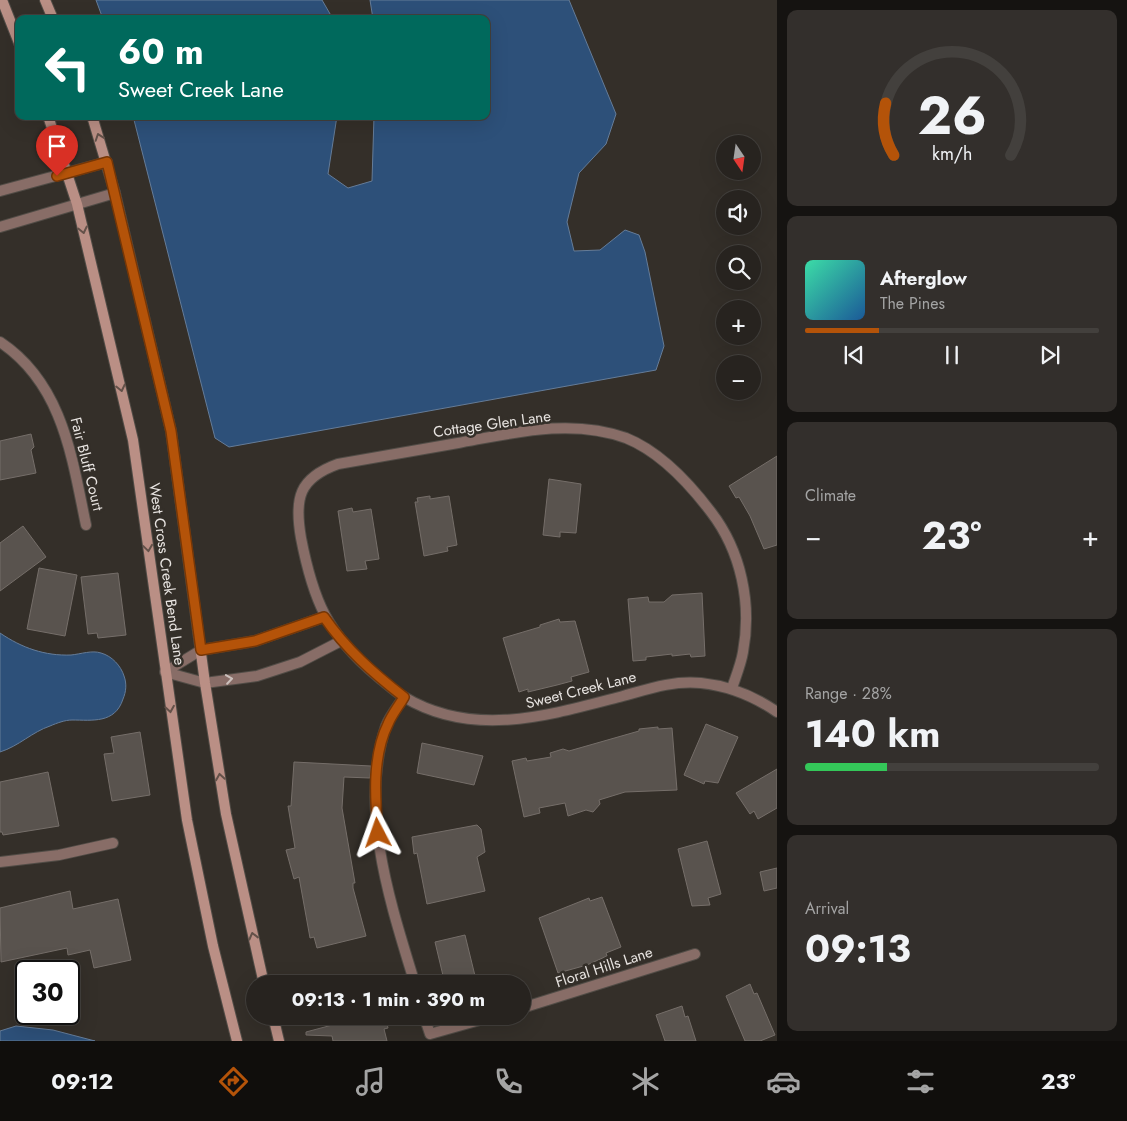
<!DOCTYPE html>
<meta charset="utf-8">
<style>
:root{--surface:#27231f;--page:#332f2c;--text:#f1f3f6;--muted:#a4a4a4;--line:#43403d;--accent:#b45309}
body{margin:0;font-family:Jost,sans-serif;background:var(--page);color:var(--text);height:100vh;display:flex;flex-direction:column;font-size:19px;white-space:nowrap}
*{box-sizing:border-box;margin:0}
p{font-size:16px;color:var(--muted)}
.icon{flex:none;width:28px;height:28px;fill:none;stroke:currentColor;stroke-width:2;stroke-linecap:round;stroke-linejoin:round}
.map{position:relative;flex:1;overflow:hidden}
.sheet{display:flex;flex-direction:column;gap:10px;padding:10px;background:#151311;width:350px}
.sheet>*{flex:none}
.top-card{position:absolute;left:15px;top:15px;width:475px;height:105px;border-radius:10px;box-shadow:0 5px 20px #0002,0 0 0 1px var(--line);background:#00695c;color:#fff;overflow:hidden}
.needle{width:32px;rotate:167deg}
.buttons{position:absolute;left:716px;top:135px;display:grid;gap:10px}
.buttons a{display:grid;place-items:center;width:45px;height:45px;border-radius:50%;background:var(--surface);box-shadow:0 5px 20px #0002,0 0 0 1px var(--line);font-size:25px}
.speed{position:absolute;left:15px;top:960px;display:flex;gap:10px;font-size:25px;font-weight:700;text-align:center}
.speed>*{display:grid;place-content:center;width:65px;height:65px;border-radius:50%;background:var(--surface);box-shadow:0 5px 20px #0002,0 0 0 1px var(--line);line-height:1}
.speed .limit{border:2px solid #111;border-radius:8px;background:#fff;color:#111}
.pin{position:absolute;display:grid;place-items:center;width:42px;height:42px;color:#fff;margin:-51px -21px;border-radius:50% 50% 50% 0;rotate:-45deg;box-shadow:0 0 5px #0007}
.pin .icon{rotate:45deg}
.me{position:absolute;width:55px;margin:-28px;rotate:356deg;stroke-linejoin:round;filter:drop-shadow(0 0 4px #0008)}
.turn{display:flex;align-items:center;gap:18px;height:105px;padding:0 20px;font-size:22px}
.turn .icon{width:65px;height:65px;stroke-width:2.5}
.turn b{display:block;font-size:35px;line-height:42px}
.big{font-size:38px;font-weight:700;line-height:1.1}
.sheet .widget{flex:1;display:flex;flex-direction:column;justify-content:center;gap:8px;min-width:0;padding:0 18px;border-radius:10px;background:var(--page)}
.sheet .dial{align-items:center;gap:0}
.dial svg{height:130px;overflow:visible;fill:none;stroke:var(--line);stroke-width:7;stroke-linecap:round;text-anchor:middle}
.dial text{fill:var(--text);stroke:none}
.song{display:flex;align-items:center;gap:15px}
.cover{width:60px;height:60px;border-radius:8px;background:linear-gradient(135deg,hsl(160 70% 55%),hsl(210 70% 35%))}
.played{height:5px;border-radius:2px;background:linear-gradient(90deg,var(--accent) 25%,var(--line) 25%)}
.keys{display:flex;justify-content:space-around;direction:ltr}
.heat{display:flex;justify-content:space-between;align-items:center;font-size:28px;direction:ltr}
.charge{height:8px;border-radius:4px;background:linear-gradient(90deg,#34c759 28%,var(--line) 0)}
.trip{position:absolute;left:246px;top:975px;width:285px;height:50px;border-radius:25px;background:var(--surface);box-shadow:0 5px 20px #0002,0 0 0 1px var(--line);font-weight:700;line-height:50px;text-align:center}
.tab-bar{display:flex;height:80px;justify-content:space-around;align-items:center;background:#100e0c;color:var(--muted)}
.tab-bar .icon{width:35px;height:35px}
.tab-bar .on{color:var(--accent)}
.tab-bar b{font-size:22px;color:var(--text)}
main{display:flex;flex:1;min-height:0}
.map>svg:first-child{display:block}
</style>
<main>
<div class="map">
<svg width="777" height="1041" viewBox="0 0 777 1041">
<rect width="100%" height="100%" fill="#342f29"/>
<path fill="#2d5079" stroke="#657c98" d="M96,0H322L333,19H103Z
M370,0H569L616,114L606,144L579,173L567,222L574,251L600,250L625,230L639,235L645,252L664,346L656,370L229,447L215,438L133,116H337L328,174L348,188L372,181L374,116H486V19H373Z
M0,633C22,648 45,656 71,655C81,654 92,650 101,653C112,656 121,666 124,676C127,684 126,692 123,699C115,724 92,720 72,720C65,720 57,723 50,726C32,732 19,746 0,752Z
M16,1026L53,1030L95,1041H0V1031Z"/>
<path fill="#59534e" stroke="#756e69" d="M31,434L34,447L31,450L36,473L0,480V441Z
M777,456V545L764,549L750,516L739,497L736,498L729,486Z
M549,479L581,484L576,533L560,532V537L543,535Z
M430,496V499L449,496L457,545L447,547L448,551L424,556L415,502H418L417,498Z
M352,508L353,512L371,509L379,559L365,561L367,569L347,571L338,511Z
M23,526L46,557L0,591V543Z
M39,568L77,575L65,636L27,629Z
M118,573L126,635L98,638L97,633L88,634L81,577Z
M702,593L705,656L691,657L690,654L672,656V654L646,657V660L633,661L628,599L648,597L649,602H664L672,595Z
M559,619L560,622L575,621L589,672L571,677L572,681L557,685L528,692V689L519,692L503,638L540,627V625Z
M706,724L738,737L718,783L705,781L704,784L684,775Z
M658,727V729L672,728L677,790L625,792L599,800L600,804L593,812L586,810L568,816L565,803L539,808L540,813L524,817L512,761L526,758L527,761L551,757L550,753L563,749L569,751L639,731V729Z
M140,732L150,795L112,801L104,754L114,753L111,737Z
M422,743L483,756L474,785L417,773Z
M294,762L371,766L370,778L344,777L342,808L355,883H353V888L366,936L317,948L314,937L310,938L299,877L294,879L286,850L295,848L288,806H291Z
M777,769V808L758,819L754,811L750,814L736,793Z
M48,772L59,826L3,835L2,832H0V782Z
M477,825L481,829L485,852L477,857L485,891L427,904L417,853L414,854L412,837Z
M707,841L721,894L708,898L710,905L692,906L678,849Z
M777,868V888L764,891L760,872Z
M70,891L73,909L118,899L131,960L94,968L90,950L68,955L67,948L1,962L0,908Z
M602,897L621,947L606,953L607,956L587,965L558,973L539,918L589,898L590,901Z
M465,935L477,984H445L435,942Z
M750,984L754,994L757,993L775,1035L760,1041H745L726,996Z
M682,1006L685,1017L688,1016L696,1041H665L656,1015Z
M334,1016H385L388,1028L384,1029L387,1041H333L332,1036L306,1035V1032L336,1024Z"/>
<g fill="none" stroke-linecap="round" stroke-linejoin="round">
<g stroke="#514c46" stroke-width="12">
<path id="street" d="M0,191L107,162
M0,227L115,193
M0,342C63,384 72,458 86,525
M165,672L205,683L257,676L300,662L341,641
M165,672L201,650L255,641L324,617
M732,688C736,676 741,664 743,652C752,603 741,551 711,512C689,483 661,452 626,438C571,418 513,433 458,443C418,450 378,457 338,464C299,478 294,498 301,538C313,600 327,634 377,676C386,683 394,691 404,697C474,739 550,715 623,696C648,689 674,680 701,683C729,686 754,696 777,712
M404,697C398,706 390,716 386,726C358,808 391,905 415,984
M0,862L59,855L113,843
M522,1008L695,954
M424,1016L430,1034L494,1016"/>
</g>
<g stroke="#514c46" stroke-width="12">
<path id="secondary" d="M2,0L19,43
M45,0L53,19
M48,116L77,204L133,440L187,820L213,946L237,1041
M92,116L115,193L171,431L205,683L226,814L264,984
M273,1016L279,1041"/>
</g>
<use href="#street" stroke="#886d67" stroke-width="10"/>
<use href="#secondary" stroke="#ba8f85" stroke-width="10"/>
</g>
<defs><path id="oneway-chevron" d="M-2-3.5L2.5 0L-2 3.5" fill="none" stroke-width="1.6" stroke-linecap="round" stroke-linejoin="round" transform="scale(1.25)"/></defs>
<g stroke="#635149">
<use href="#oneway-chevron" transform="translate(99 137) rotate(-109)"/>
<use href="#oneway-chevron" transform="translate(83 230) rotate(77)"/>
<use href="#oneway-chevron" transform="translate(121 388) rotate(77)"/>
<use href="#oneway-chevron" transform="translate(148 548) rotate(82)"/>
<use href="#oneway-chevron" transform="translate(170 709) rotate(81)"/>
<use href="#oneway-chevron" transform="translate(220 777) rotate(-99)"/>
<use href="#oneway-chevron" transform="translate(253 936) rotate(-104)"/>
</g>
<use stroke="#cbc0bc" href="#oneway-chevron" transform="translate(229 679) rotate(-8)"/>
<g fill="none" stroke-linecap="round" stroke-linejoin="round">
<g stroke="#753606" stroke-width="12">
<path id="route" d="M57,176L107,162L171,431L201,650L255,641L324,617C346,649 373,673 404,697C399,706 392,714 388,724C372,756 375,798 378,833"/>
</g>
<use href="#route" stroke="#b45309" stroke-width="9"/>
</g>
<g text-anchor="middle" stroke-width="5" stroke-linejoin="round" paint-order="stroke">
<g font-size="15" fill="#e8e4e1" stroke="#342f29">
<text transform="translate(492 424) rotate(-8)" y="5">Cottage Glen Lane</text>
<text transform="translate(87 464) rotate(76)" y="5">Fair Bluff Court</text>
<text transform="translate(167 574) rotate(82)" y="5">West Cross Creek Bend Lane</text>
<text transform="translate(581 690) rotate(-14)" y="5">Sweet Creek Lane</text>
<text transform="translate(604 967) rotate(-18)" y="5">Floral Hills Lane</text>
</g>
</g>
</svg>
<div class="buttons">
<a><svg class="needle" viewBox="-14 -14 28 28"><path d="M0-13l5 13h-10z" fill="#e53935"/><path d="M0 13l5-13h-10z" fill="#a4a4a4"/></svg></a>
<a><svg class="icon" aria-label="sound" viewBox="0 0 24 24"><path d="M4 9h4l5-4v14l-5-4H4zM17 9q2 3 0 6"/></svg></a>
<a><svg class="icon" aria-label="search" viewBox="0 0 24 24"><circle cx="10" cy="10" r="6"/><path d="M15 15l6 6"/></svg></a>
<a>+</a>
<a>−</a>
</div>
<div class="speed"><div class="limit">30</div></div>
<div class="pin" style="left:57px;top:176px;background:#d93025"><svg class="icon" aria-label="arrive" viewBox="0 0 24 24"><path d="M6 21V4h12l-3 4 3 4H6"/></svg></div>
<svg class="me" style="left:378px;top:833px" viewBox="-20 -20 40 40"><path d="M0-17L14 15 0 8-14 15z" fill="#b45309" stroke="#fff" stroke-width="4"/></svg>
<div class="trip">09:13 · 1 min · 390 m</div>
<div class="top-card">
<div class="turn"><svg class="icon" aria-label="left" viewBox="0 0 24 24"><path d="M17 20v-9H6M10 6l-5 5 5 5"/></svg><div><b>60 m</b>Sweet Creek Lane</div></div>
</div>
</div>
<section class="sheet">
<div class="widget dial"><svg viewBox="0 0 100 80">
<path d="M14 69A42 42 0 1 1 86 69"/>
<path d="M14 69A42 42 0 0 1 9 37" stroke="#b45309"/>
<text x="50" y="56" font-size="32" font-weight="700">26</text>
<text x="50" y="72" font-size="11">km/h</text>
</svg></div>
<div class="widget">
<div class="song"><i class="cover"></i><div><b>Afterglow</b><p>The Pines</p></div></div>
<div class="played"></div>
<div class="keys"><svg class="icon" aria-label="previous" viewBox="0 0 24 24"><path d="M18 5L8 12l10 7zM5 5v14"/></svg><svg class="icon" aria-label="pause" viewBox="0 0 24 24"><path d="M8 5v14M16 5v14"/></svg><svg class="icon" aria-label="next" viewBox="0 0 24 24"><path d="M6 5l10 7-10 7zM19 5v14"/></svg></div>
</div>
<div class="widget"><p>Climate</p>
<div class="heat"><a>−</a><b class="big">23°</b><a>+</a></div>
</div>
<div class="widget"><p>Range · 28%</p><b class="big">140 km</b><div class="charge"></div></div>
<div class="widget"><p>Arrival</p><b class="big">09:13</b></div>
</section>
</main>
<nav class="tab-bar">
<b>09:12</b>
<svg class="icon on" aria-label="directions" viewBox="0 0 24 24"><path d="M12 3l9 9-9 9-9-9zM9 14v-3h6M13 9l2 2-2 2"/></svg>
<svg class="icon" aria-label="music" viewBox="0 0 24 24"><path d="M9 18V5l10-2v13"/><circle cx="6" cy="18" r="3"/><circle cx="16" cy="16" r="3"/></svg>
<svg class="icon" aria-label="phone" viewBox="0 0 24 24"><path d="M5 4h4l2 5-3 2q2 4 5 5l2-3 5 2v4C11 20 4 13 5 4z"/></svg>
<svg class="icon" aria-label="climate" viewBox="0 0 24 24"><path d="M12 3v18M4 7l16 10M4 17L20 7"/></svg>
<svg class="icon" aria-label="car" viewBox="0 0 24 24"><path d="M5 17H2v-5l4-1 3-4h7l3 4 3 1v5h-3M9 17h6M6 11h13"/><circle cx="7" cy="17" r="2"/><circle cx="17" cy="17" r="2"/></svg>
<svg class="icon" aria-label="filters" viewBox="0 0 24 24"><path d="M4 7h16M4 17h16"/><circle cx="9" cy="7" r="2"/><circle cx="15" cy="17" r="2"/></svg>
<b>23°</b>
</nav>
